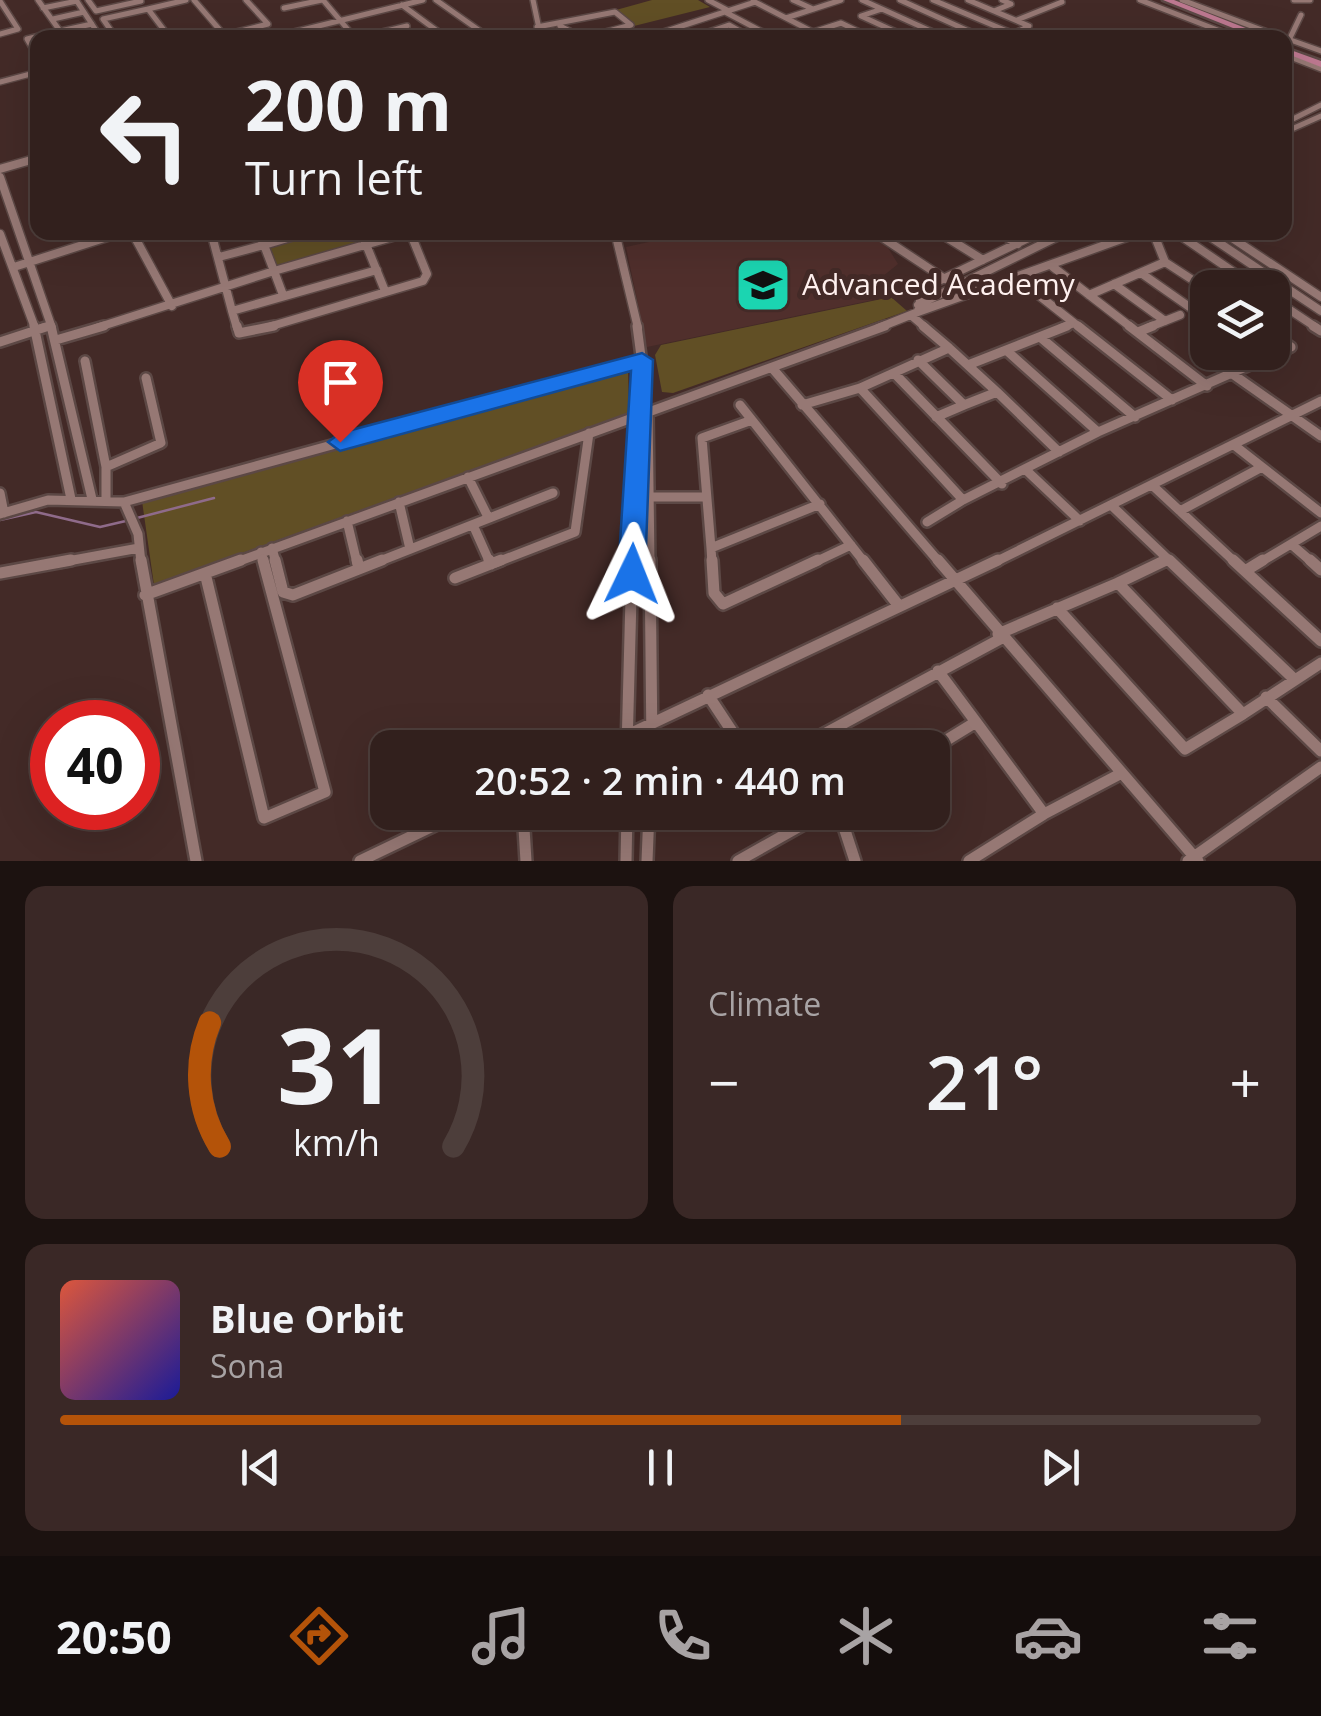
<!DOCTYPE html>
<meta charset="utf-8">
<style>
:root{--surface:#32201d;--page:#3a2826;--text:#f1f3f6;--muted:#a8a3a4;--line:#4d3e3b;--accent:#b45309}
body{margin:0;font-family:"Open Sans",sans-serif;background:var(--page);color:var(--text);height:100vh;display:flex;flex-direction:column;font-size:38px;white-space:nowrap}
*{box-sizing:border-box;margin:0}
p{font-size:32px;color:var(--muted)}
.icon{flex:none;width:55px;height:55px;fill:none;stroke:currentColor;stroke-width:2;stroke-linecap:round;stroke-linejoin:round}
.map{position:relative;height:861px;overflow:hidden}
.sheet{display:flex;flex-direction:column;gap:25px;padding:25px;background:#1c1210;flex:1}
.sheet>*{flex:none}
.guide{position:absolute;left:30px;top:30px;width:1262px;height:210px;border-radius:20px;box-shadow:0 10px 40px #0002,0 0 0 2px var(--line);background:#32201d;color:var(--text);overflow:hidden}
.buttons{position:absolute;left:1190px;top:270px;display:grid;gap:20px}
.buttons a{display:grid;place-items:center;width:100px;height:100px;border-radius:20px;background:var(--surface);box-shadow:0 10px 40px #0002,0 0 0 2px var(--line);font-size:50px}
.speed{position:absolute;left:30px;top:700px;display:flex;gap:20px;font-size:50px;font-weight:700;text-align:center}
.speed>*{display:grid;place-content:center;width:130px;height:130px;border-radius:50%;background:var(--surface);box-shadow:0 10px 40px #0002,0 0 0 2px var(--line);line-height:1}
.speed .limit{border:15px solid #d22;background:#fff;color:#111}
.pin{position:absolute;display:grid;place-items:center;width:85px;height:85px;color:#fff;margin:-102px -42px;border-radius:50% 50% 50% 0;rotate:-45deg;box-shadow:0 0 10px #0007}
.pin .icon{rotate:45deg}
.me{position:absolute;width:110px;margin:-55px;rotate:2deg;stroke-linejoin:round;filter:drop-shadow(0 0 8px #0008)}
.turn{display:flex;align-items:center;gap:35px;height:210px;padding:0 50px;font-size:45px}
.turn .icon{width:130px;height:130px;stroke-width:2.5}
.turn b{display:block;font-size:70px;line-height:85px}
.big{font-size:75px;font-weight:600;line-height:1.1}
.sheet .widget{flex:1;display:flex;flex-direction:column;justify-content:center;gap:15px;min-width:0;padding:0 35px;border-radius:20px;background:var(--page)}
.sheet .dial{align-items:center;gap:0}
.dial svg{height:260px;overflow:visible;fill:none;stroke:var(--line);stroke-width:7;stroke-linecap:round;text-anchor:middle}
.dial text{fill:var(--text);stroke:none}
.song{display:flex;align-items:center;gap:30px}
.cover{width:120px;height:120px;border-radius:15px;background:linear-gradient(135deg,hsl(10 70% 55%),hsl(240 70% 35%))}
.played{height:10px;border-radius:5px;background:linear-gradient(90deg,var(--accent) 70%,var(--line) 70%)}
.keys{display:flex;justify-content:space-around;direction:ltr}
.heat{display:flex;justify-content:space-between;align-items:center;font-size:55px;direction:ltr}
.sheet .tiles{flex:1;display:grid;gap:25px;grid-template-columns:1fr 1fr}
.widget:last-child{grid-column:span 2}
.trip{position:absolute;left:370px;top:730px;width:580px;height:100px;border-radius:20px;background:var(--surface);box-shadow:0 10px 40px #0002,0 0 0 2px var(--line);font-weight:600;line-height:100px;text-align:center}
.tabs{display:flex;height:160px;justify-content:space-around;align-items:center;background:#140d0c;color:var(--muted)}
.tabs .icon{width:70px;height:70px}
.tabs .selected{color:var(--accent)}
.tabs b{font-size:45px;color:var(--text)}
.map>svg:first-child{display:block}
</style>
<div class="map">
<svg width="1321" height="861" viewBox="0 0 1321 861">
<rect width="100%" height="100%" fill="#432a27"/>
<path fill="#502f2c" d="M690,233H867L887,246L898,264L882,277L902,294L647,347L626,247Z"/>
<path fill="#614f25" d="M652,0H698L710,7L634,26L616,10Z
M359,232L366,247L279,271L269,246L317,233Z
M891,297L907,311L673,393L662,392L655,355L661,345Z
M628,367L629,413L154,585L142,501Z"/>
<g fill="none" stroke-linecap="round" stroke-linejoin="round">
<path stroke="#8f6b8a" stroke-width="2.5" d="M137,518L214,498
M0,520L36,512L100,527L130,520"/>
<g stroke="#5c4845" stroke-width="8">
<path id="minor-far3" d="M38,0L60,31L27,39L38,58
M76,0L101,38
M88,0L96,11L141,1
M194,0L225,36
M323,0L355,38
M436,0L490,38
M533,0L541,38
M708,0L729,11
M793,0L813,9
M862,0L882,9L861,16L909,38
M900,0L984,38
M933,0L1014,34
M968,0L1029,26L1005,38
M1140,0L1238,38
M1182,0L1283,38
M1294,0H1310
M0,1L18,29L0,34
M753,1L786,18L841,0
M402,5L440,33L431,38
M43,8L77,1
M284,8L322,0
M148,9L186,0
M882,9L946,38
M994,11L1011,4L1002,0
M725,12L774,38
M786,18L813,32L841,23L872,38
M53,19L84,12
M1017,20L1062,2
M560,26L570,31L571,38
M537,27L615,12L631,25
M60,31L92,24
M116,38L103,19L148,9L170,38
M213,38L268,24L246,0
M270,38L423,0
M358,38L407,26
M583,38L631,25
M645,38L755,2
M691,38L729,25L752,38
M1285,38L1321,51
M1289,40L1301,15
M1285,55L1321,69
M0,82L38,72
M1285,123L1321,105
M1285,132L1321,116"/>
</g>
<g stroke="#5c4845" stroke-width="11">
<path id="minor-far2" d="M0,169L38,158
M0,177L52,328
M132,232L172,306
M211,232L232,311L377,270
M361,232L385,291
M615,232L638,328
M874,232L945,279
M938,232L983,260
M998,232L1018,244
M1153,232L1165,262L1208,290
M1175,232L1257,288
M1203,232L1321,311
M1223,232L1321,297
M0,234L35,328
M219,257L264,245L258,232
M14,267L123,232
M1053,267L1132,328
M1141,273L1208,320
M1018,279L1074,323L1061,328
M1114,284L1165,321
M283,295L274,271L410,232
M1089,295L1165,262
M1272,298L1317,328
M918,305L1067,232
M232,311L237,328
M918,312L1141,232
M912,316L926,328
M1074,323L1081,328
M41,328L51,325
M96,328L274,271L264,245L308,232
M265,328L423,281L427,274L410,232
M878,328L918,312L922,289L1041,232
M1147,328L1180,315"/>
</g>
<g stroke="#5c4845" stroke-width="14">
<path id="minor-far1" d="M34,326L71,499
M51,326L92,499
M237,326L239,333L274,326
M1078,326L1172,400
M1129,326L1207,386
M1313,326L1321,331
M1138,332L1153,326
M1040,337L1135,417
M56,340L104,326
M0,342L49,326
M1006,350L1098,432
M918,360L964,405L997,392L949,348
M85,361L106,467V501
M968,365L1067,326
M773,369L940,563
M895,374L1002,484
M1234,375L1321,436
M860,388L963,500L927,522
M997,392L1059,452
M740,405L865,563
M802,405L860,388L949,348L923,326
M648,411L650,563
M936,417L964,405
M752,420L702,438L711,548L820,504
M1234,445L1321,513
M106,467L161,443L146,378
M1026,470L1080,521
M468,477L488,517
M1152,485L1236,563
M0,493L4,513
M651,497H706
M963,500L1098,432L1291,347L1272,334
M124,502L138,534L141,563
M399,502L410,549
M1111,505L1172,563
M1180,511L1262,467
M0,514L48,500L124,502L642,360
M347,521L357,563
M473,525L490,563
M1291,544L1313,563
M272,548L276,563
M711,548L712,563
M261,552L264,563
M57,563L139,548
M234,563L885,326
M375,563L553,493
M495,563L575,532L589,433
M632,563L636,416L644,379L637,326
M813,563L851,545
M993,563L1321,401
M1160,563L1168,559
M1259,563L1321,526"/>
</g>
<g stroke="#5c4845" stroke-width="16">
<path id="minor" d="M141,560L196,861
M275,560L283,592L293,595L382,560
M357,560L359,569
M489,560L491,564
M650,560L652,748
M712,560L714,593L723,604L818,560
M863,560L899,606
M938,560L1198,861
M1169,560L1294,679
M1233,560L1321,641
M1310,560L1321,570
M1245,571L1263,560
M0,573L71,560
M205,573L264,818L325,792L263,560
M455,578L501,560
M1118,583L1166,560
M145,595L241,560
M1057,608L1185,749L1243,714
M998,634L1118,583L1243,714L1321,663
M938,671L976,722
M708,695L743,748
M1266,697L1321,751
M600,748L998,560
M627,748L632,560
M798,748L1002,638
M932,749L976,722L1044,814L1120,774
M523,812L526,861
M839,812L855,861
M360,861L462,812
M626,861L627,812
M647,861L649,812
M738,861L825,812
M969,861L1044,814
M1188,861L1321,767"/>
</g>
<g stroke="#5c4845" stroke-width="5">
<path id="highway" d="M1163,0H1174L1271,38H1258Z
M1285,48L1321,61V67L1285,53Z"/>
</g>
<use href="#minor-far3" stroke="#967874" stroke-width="5"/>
<use href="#minor-far2" stroke="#967874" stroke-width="8"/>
<use href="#minor-far1" stroke="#967874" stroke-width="9"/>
<use href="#minor" stroke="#967874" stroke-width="11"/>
<use href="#highway" fill="#bd7890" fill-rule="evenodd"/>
</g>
<path fill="#1a73e8" stroke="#114b97" stroke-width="2.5" d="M642,353L653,360L645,574L641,582H622L618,574L631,371L340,451L328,442L340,433Z"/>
<defs>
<g id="university-square" transform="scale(2.875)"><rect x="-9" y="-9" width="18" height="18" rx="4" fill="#1bd5b1" stroke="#432a27"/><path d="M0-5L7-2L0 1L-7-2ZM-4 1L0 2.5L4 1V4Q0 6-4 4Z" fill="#111"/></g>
</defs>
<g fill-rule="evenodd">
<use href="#university-square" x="763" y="285"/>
</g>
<g text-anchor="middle" stroke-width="10" stroke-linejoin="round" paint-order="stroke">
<g font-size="30" fill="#fff1ef" stroke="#432a27" text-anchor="start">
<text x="802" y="295">Advanced Academy</text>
</g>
</g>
</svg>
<div class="buttons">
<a><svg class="icon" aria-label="layers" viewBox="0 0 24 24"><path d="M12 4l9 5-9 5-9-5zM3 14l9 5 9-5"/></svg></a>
</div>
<div class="speed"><div class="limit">40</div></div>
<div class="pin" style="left:340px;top:442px;background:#d93025"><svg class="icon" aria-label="arrive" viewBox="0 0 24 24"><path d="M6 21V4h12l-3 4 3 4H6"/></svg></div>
<svg class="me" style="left:632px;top:574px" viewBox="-20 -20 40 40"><path d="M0-17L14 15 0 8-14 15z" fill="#1a73e8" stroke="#fff" stroke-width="4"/></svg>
<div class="trip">20:52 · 2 min · 440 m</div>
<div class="guide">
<div class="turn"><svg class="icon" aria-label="left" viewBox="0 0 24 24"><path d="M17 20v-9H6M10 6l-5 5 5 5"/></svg><div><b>200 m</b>Turn left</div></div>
</div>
</div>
<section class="sheet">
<div class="tiles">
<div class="widget dial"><svg viewBox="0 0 100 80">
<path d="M14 69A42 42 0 1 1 86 69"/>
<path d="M14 69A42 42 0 0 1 11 31" stroke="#b45309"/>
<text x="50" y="56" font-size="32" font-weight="700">31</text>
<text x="50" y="72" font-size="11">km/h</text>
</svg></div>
<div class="widget"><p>Climate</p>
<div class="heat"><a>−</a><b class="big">21°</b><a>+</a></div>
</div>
<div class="widget">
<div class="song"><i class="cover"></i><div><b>Blue Orbit</b><p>Sona</p></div></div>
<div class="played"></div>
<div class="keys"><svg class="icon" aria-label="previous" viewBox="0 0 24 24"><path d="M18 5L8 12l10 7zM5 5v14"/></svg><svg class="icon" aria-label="pause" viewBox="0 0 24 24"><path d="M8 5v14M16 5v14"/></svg><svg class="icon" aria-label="next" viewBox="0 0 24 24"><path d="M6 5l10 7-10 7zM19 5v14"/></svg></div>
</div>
</div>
</section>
<nav class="tabs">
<b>20:50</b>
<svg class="icon selected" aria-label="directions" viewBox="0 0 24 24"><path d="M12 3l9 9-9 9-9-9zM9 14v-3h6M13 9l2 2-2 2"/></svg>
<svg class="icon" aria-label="music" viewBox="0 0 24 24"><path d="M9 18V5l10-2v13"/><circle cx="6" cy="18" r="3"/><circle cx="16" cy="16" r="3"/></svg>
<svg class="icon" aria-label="phone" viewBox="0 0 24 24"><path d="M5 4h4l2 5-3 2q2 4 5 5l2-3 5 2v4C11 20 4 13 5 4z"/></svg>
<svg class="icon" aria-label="climate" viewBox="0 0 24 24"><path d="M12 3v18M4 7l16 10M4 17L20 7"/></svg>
<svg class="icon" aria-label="car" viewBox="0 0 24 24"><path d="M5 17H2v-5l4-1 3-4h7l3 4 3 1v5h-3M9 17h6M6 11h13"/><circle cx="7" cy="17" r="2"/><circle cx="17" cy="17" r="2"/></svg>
<svg class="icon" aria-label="filters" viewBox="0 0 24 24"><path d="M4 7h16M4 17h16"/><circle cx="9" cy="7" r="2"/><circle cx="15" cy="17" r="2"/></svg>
</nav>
